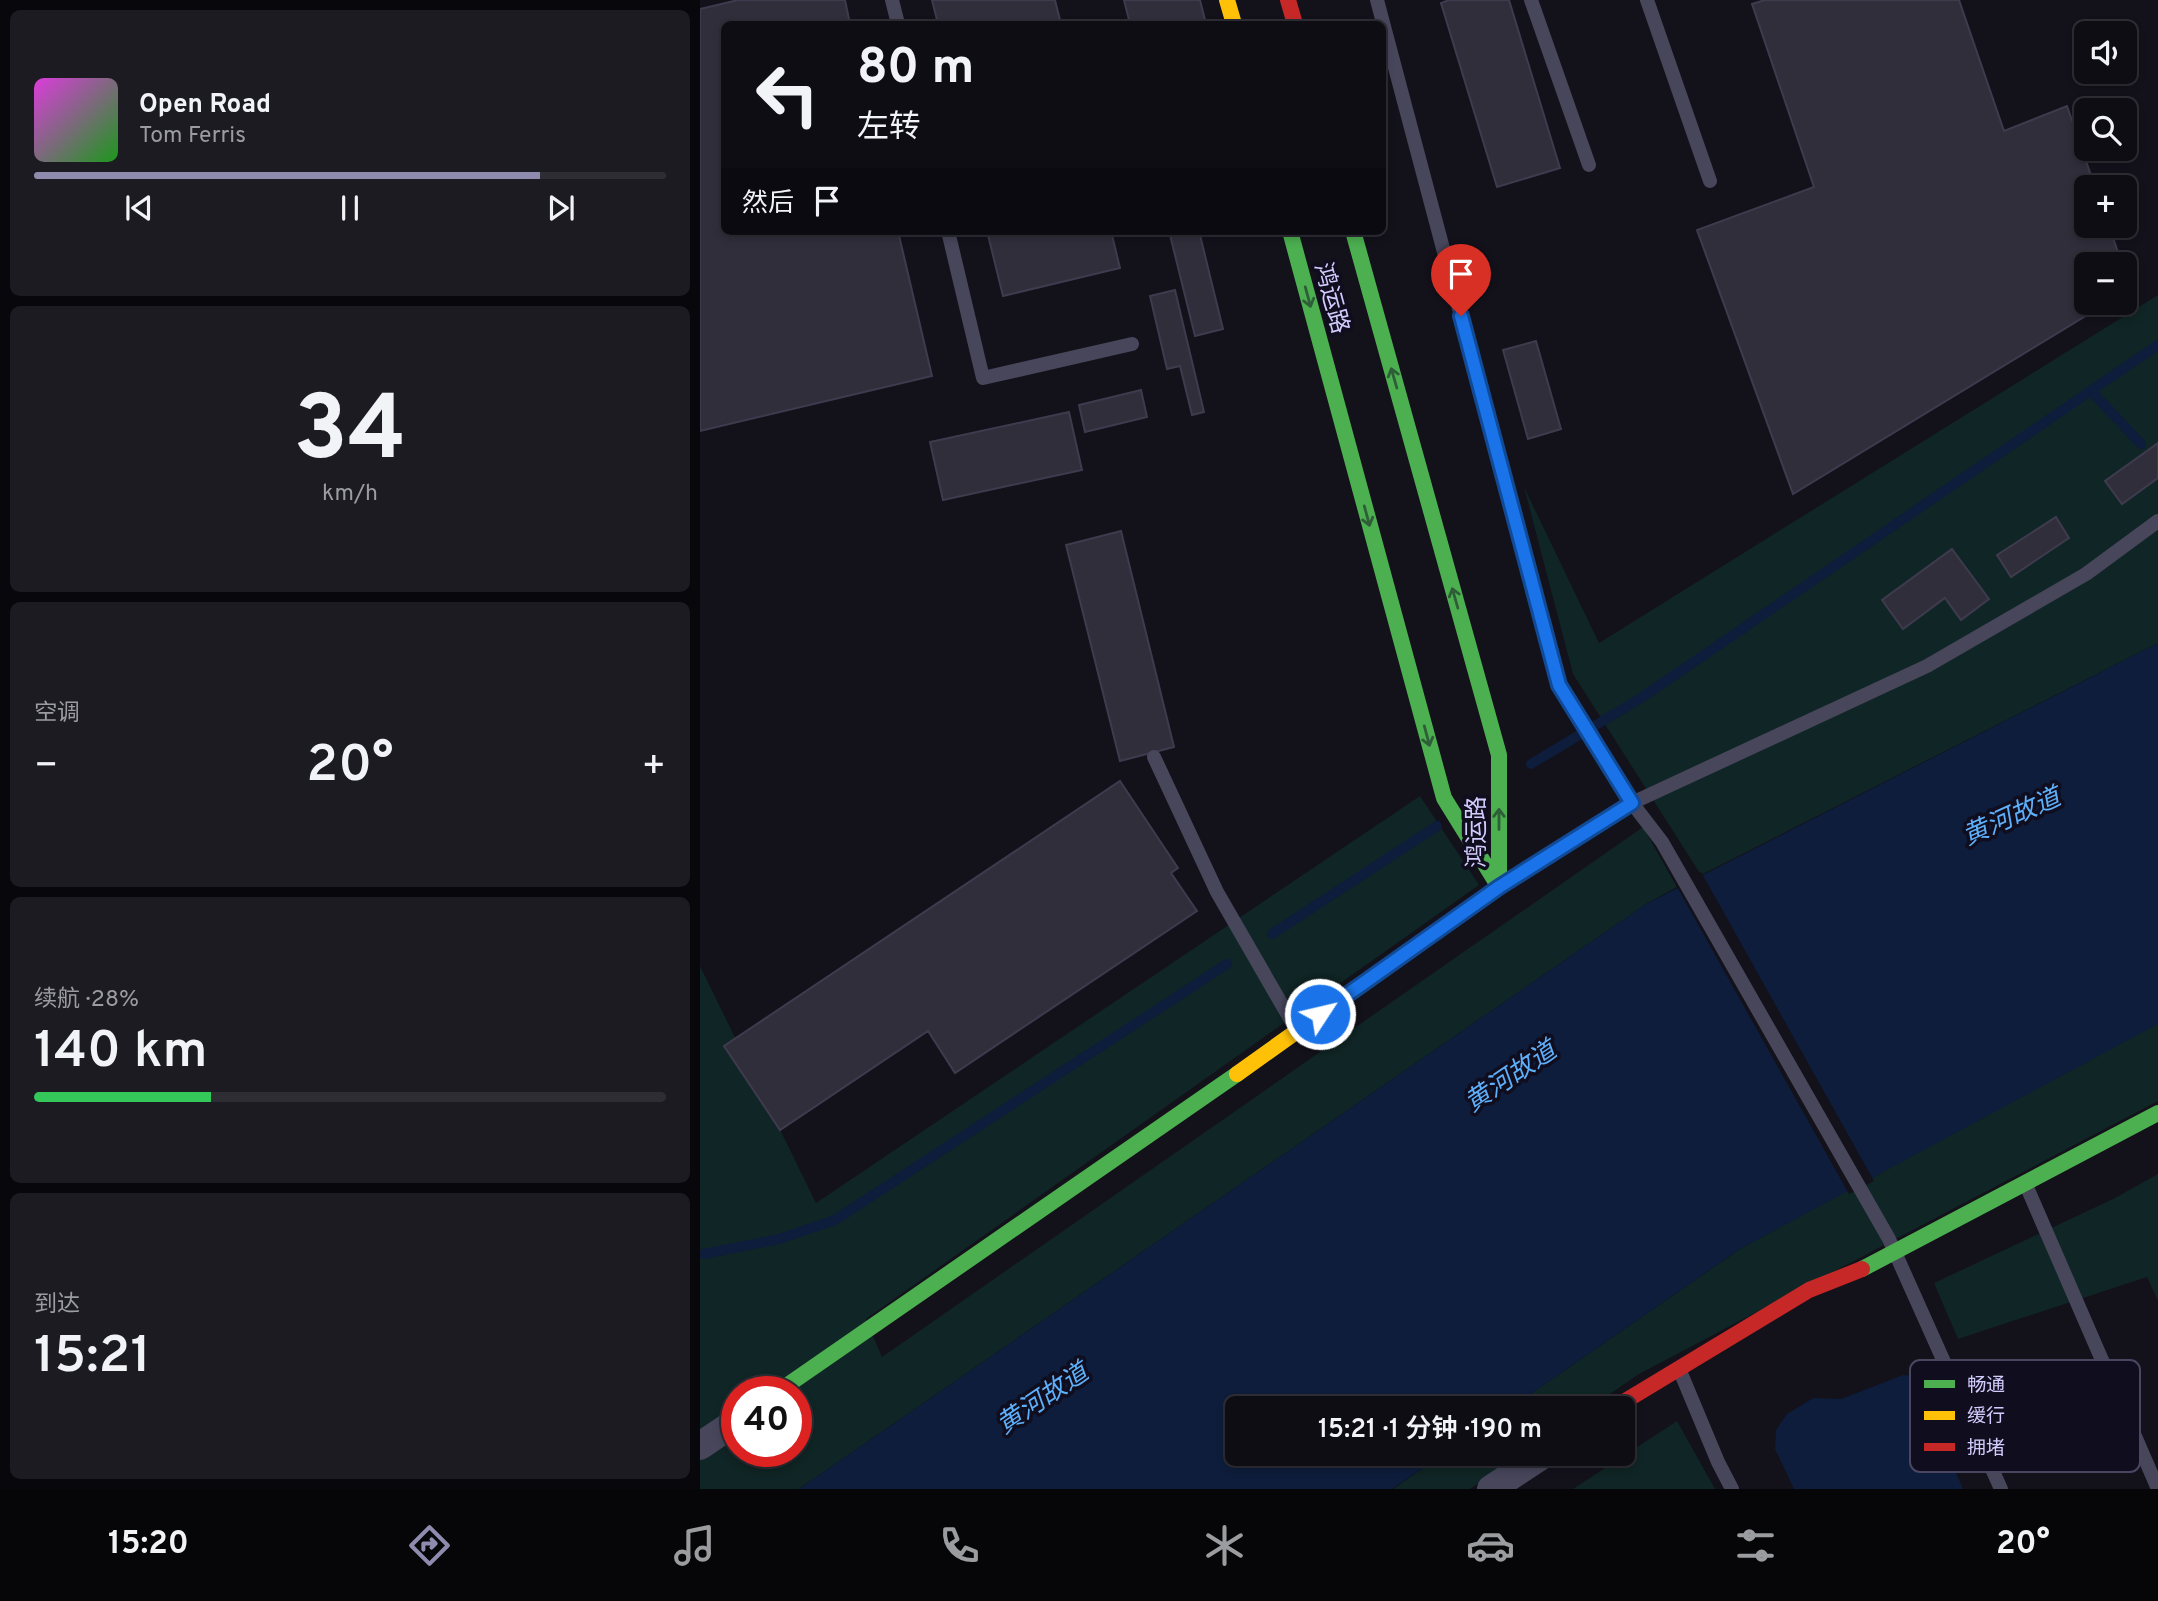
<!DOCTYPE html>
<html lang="zh">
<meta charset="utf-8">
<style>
:root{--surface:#0e0d14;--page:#1c1b22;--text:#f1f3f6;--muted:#9b9ca0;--line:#2e2d34;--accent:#8f8bae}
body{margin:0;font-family:Overpass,"Noto Sans SC",sans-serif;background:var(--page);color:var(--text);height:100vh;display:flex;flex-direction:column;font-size:26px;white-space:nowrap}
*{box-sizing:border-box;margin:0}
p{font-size:23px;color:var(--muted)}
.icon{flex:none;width:38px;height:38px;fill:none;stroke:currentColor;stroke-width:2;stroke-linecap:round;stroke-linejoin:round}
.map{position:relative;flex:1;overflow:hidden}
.drawer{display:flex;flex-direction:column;gap:10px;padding:10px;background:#08070b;width:700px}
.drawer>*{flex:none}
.guide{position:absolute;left:21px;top:21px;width:665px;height:214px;border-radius:10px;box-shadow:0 4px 10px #0003,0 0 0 2px var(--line);background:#0e0d14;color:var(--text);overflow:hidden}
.buttons{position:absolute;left:1374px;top:21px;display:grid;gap:14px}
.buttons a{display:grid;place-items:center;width:63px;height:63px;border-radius:10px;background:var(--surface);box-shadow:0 4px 10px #0003,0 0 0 2px var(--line);font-size:35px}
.speed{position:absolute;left:21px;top:1376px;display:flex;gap:14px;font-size:35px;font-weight:700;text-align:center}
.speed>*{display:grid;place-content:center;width:91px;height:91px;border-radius:50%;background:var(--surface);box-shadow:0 4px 10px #0003,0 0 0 2px var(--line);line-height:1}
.speed .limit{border:10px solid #d22;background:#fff;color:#111}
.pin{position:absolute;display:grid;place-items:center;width:60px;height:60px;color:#fff;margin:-72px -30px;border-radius:50% 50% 50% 0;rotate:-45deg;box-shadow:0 0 7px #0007}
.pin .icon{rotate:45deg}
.me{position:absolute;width:77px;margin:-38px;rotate:55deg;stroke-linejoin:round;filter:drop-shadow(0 0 5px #0008)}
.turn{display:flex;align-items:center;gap:24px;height:147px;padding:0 21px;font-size:32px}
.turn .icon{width:91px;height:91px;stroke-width:2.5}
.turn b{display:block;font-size:49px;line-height:60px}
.then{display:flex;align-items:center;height:66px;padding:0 21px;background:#0003;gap:14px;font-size:26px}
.big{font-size:52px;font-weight:600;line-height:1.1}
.drawer .card{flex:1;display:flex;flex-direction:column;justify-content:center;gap:10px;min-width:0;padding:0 24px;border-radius:10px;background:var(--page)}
.drawer .dial{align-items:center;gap:0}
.dial b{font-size:91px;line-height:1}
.song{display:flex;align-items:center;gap:21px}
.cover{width:84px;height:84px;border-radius:10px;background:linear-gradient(135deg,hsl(300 70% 55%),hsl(120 70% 35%))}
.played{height:7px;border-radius:4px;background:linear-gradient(90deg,var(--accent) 80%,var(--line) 80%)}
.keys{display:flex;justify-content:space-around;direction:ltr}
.heat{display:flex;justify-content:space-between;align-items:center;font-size:38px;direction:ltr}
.charge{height:10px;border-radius:5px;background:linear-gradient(90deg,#34c759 28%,var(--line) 0)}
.trip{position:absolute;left:525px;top:1396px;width:410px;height:70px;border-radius:10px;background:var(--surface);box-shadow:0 4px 10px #0003,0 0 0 2px var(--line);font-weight:600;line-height:70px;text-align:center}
.tab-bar{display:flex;height:112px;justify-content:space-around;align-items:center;background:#060508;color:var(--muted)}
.tab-bar .icon{width:49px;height:49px}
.tab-bar .active{color:var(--accent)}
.tab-bar b{font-size:32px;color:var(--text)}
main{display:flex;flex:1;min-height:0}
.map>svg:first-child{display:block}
</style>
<main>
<section class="drawer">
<div class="card">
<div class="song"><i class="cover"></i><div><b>Open Road</b><p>Tom Ferris</p></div></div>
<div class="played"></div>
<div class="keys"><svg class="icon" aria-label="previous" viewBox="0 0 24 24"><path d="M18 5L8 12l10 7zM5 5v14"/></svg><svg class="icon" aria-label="pause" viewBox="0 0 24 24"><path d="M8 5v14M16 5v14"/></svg><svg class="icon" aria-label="next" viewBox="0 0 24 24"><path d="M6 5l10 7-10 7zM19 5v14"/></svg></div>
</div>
<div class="card dial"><b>34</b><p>km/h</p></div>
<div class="card"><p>空调</p>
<div class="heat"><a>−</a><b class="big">20°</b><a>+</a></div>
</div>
<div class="card"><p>续航 · 28%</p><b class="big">140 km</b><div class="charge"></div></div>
<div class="card"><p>到达</p><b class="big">15:21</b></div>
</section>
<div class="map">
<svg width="1458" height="1489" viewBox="0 0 1458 1489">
<rect width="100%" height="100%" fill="#13111a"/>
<path fill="#102525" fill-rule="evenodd" d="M1458,295V643L1001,875L873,674L824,487L899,643Z
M720,796L779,885L166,1319L182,1357L943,827L977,887L946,904L99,1489H0V966L116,1203ZM37,1391H96V1451H37Z
M1458,1022V1101L939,1374L888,1409H809L1040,1249Z
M1458,1174V1301L1447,1277L1258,1339L1234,1283L1415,1198Z
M977,1421L1015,1489H873Z
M743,1454H821L770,1489H693Z"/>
<path fill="#0d1d3b" d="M1458,643V1024L1040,1249L809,1409H537V1454H743L692,1489H99L946,904Z
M1203,1375L1217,1376L1225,1384L1236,1425L1263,1489H1094L1075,1449L1076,1430L1087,1414L1113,1398L1141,1399Z"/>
<path fill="#13111a" d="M1001,872L1174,1181L1149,1194L976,885Z"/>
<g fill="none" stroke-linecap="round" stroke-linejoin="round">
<path stroke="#0d1d3b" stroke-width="10" d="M1391,391L1441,444
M831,764L941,698L1458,345
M572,934L737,826
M4,1254L79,1239L135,1220L527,964"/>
</g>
<path fill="#312e3c" stroke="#3e3b4e" stroke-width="2" d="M38,0H145L150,24H24V231H198L232,376L0,431V9Z
M232,0H355L361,24H238Z
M424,0H500L506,24H430Z
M749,0H809L860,168L797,187L741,3Z
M1065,0H1259L1304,131L1367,106L1395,187H1386V226H1409L1422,264H1386V303H1407L1093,494L997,230L1114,187L1052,4Z
M287,231H411L420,268L303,296Z
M469,231H499L523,329L495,336Z
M475,290L504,412L492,415L480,366L467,369L450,296Z
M836,341L861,429L828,439L803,350Z
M441,390L447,417L385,432L379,405Z
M369,412L382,470L243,500L230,442Z
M1458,443V478L1422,504L1405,481Z
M1356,517L1369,538L1311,577L1297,555Z
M421,531L474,747L420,761L366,545Z
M1252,549L1289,599L1261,620L1245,598L1203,629L1182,600Z
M420,781L478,868L471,873L497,911L255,1073L228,1031L80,1130L24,1046Z"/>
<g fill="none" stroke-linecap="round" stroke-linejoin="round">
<path stroke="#47465b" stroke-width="14" d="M192,0L198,24
M677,0L859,685L932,803L962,842L1189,1239L1301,1489
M831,0L889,165
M947,0L1010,181
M248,231L283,378L432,344
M454,757L517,892L596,1029
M934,802L1227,666L1386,574L1458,521
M1326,1185L1458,1489
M980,1371L1018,1462L1032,1489"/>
<path stroke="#47465b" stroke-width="28" d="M0,1446L37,1421
M791,1489L844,1454"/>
<path stroke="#4caf50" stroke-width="16" d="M590,231L744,798L799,887
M653,231L799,755V887
M1162,1269L1458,1113
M79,1391L537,1074"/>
<path stroke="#ffc107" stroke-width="16" d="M527,0L534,24
M537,1074L799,887L932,803"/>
<path stroke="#c62828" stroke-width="16" d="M588,0L595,24
M912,1409L1109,1290L1162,1269"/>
</g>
<defs><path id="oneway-shaft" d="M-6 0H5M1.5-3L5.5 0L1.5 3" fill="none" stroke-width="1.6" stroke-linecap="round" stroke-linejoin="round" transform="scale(1.75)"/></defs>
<g stroke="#2e5e37">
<use href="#oneway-shaft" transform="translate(608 297) rotate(75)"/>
<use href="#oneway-shaft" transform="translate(694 378) rotate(-106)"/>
<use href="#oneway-shaft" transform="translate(667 516) rotate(75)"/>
<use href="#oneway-shaft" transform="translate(755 598) rotate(-106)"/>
<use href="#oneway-shaft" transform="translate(727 736) rotate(75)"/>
<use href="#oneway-shaft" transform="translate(799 819) rotate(-90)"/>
</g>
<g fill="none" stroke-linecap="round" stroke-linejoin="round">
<g stroke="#114b97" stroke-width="18">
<path id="route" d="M620,1014L799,887L932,803L859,685L761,316"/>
</g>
<use href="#route" stroke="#1a73e8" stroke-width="12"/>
</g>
<g text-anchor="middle" stroke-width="7" stroke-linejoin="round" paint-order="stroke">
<g font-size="24" fill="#d2ccfd" stroke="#100d1e">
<text transform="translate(632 298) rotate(75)" y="8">鸿运路</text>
<text transform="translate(776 832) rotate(-90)" y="8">鸿运路</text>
</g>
<g font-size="26" font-style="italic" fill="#5eaff9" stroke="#100d1e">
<text transform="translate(1311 816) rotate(-24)" y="9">黄河故道</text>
<text transform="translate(810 1076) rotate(-34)" y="9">黄河故道</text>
<text transform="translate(342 1398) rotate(-34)" y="9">黄河故道</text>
</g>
</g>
<rect x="1210" y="1360" width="230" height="112" rx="10" fill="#100d1e" stroke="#4a4661" stroke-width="2"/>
<rect x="1224" y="1380" width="31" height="8" fill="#4caf50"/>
<rect x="1224" y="1411" width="31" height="9" fill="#ffc107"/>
<rect x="1224" y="1443" width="31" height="8" fill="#c62828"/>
<g font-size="19" fill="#d2ccfd">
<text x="1267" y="1391">畅通</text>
<text x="1267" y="1422">缓行</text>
<text x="1267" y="1454">拥堵</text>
</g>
</svg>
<div class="buttons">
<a><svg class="icon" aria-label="sound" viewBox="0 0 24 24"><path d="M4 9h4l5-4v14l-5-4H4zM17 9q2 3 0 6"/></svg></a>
<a><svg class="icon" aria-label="search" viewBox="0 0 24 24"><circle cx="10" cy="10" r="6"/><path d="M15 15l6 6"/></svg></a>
<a>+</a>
<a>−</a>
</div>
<div class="speed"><div class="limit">40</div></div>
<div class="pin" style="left:761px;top:316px;background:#d93025"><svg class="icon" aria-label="arrive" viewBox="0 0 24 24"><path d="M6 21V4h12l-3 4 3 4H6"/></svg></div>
<svg class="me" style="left:620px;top:1014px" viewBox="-20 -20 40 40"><circle r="17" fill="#1a73e8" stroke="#fff" stroke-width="3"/><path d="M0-11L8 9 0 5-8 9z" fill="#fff"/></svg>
<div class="trip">15:21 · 1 分钟 · 190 m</div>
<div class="guide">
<div class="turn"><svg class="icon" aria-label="left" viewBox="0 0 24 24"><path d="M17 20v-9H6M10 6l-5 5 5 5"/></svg><div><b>80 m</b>左转</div></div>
<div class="then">然后<svg class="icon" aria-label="arrive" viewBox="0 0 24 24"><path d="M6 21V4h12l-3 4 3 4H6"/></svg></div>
</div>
</div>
</main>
<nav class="tab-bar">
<b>15:20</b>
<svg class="icon active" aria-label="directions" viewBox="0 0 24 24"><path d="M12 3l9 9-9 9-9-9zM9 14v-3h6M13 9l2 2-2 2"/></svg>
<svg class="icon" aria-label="music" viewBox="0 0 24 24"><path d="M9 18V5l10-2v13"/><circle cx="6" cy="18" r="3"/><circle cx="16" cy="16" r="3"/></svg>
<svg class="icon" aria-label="phone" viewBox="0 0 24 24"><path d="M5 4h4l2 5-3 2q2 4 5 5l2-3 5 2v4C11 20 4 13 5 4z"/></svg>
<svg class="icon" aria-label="climate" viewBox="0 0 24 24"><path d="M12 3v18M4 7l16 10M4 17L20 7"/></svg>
<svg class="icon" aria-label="car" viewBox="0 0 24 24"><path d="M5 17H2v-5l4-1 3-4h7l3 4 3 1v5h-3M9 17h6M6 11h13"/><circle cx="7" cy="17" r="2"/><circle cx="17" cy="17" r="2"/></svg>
<svg class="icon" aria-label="filters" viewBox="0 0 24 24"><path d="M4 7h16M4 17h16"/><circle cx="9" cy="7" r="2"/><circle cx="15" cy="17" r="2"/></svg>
<b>20°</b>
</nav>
